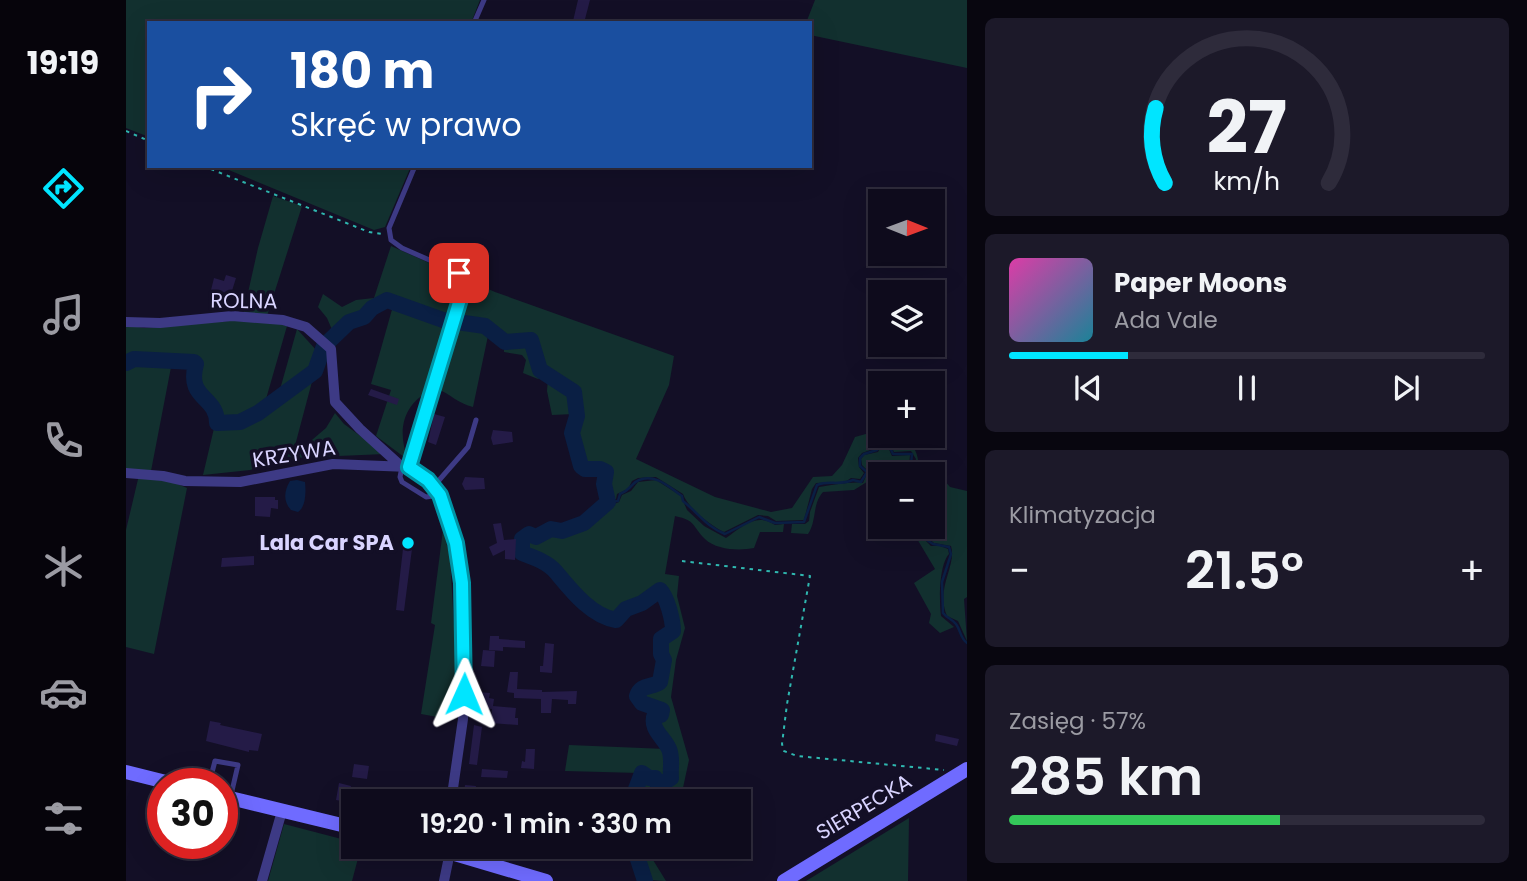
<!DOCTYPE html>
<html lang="pl">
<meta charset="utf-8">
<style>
:root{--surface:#0e0b1c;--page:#1c1929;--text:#f1f3f6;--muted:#9b9ba3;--line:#2e2b3b;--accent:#00e5ff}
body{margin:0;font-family:Poppins,sans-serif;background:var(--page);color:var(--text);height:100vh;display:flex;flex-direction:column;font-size:26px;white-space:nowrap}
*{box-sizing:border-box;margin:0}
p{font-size:23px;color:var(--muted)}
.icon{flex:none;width:38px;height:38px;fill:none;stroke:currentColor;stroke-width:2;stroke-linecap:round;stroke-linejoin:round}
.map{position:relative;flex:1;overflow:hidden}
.drawer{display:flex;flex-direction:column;gap:18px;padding:18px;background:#08060f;width:560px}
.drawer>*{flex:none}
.guide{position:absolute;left:21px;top:21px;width:665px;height:147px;border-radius:0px;box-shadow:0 7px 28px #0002,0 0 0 2px var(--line);background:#1a4fa0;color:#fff;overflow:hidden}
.needle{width:46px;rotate:91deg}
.controls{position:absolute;left:742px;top:189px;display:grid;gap:14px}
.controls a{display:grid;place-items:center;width:77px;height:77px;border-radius:0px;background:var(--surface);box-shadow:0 7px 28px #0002,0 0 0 2px var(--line);font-size:35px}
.speed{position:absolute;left:21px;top:768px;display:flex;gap:14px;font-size:35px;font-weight:700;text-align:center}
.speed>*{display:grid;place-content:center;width:91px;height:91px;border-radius:50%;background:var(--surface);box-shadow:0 7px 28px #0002,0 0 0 2px var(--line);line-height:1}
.speed .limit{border:10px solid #d22;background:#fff;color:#111}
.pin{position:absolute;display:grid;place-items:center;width:60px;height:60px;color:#fff;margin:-30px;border-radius:14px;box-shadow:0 4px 10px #0006}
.me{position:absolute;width:77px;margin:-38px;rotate:1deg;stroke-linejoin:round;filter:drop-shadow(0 0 5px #0008)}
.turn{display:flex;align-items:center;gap:24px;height:147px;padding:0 28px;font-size:32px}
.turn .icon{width:91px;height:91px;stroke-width:2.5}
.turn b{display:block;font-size:49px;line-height:60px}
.big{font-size:52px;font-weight:600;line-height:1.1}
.drawer .tile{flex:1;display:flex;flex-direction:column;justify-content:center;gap:10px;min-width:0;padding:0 24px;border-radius:10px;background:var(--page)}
.drawer .dial{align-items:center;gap:0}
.dial svg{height:182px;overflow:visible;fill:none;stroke:var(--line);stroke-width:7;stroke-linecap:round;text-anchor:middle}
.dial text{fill:var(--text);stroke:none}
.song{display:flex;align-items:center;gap:21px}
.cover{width:84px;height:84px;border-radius:10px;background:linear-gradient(135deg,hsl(320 70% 55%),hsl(190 70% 35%))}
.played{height:7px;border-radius:4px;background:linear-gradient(90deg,var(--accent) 25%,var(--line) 25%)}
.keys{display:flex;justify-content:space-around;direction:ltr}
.heat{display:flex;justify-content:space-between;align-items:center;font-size:38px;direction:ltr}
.charge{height:10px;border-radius:5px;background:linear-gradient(90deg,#34c759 57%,var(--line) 0)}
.trip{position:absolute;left:215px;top:789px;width:410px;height:70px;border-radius:0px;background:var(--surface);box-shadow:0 7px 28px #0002,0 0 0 2px var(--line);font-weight:600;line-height:70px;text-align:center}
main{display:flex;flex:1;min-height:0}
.dock{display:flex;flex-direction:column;width:126px;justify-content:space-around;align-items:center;background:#06040b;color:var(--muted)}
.dock .icon{width:49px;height:49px}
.dock .current{color:var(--accent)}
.dock b{font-size:32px;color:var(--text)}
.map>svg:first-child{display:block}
</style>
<main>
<nav class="dock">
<b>19:19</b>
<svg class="icon current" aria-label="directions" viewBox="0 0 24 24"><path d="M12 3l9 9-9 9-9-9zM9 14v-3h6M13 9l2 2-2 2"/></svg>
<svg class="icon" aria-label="music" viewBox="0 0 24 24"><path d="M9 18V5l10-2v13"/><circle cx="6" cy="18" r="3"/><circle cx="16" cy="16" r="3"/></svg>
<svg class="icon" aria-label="phone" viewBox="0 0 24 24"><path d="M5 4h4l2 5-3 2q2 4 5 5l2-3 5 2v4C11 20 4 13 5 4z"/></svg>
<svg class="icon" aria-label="climate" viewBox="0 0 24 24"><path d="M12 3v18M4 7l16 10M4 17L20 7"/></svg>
<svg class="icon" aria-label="car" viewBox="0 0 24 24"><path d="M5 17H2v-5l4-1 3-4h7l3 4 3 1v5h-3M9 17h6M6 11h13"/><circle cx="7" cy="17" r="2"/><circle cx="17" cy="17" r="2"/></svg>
<svg class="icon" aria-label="filters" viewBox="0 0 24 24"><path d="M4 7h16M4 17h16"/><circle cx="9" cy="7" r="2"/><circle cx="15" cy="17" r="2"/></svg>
</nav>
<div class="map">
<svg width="841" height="881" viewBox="0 0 841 881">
<rect width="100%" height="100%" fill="#130f26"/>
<path fill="#12302f" d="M0,0H354L345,23H23V137L0,128Z
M689,0H841V68L684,35V23H680Z
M93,166H285L259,227L248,230Z
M147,196L176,206L141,316L117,315L132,248Z
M265,246L369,292L548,356L543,385L510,459L589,497L645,512L666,508L687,477L706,476L716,465L729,437L754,430V436C782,436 793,444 793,472L799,474H786L790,459L785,451L768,452L763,442L755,441L749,445L750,448L736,453L732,458L733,467L738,473L734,479L725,478L719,482L690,483L686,489L678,520L650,521L642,516L632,515L598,532C585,526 562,508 557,494L530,477L512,478L506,481L502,489L491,494L490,499H485L480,487L484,472L474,466L460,468L452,451L448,433L457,419L454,417L451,391L415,369L410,340L404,334L384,341L379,340L364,325L305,313L271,302L263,296L251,301L240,312L223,318L207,332L201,318L192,307L197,294L216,307L230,300L248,298Z
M267,306C285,307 300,323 319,325C334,327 349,323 363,331L347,407C333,404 324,394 310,388C278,401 270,428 282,460L250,436L265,390L245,384Z
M115,320L142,321L161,326L138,406L113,421L92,420C93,404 79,401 71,388C66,379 71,369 70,360C60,361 55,358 47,356C41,355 5,357 0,360V325L18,328Z
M171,329L191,351L188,367L174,376L173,379L153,393Z
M395,341L403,342L408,350L412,372L416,376L412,379L397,373L400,360L396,355L378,352V344L385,345Z
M11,360L46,362L25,471L0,470V366Z
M188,374L166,457L200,428L209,413L218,424L259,454L166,458L124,470L77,475L89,424C125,431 161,394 188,374Z
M422,379L447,395L448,414L426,415L421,391Z
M756,444L761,445L766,456L784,455L782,474H773L772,471L763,468L728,490L697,492C686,504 691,521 682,534L665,533L666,524H679L683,521L684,512L693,487C703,485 729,481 737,483L742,471L736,465L735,459L738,455L752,452Z
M13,475L42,480L61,488L28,654L0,647V530Z
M807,476L818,480L824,487L841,491V597L838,599L841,641L832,621L821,616C809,588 831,566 825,546L808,543L802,538V527H807Z
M530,480L555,496L561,510L578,526L600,538C616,527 630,512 649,525L658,524L657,532H634L628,548C614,551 590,550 579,539C565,525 571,521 549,516L539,574L553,576L551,596L559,628L550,660L545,697L563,760L555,797L544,796L533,801H508L516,775L536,785L546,779L545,748L531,729L529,718L536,716L539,711L526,702L517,701L513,695L518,688H527L535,683L540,662L536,645L538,639L550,629L542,606V597L532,587L514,602L499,607L490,618L483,617L446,590L429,568L407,555L399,553L396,549L398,540L403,536L412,538L426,531L437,533L460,524L474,510L493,502L496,495L505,491L512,482Z
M784,527H799L800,541L805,546H814L822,549L823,554C813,565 813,600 815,616L828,627L814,633L803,623L805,614L788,583L809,569Z
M317,530L324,557L331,678L328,720L295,714L309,625L305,623Z
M443,745L540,749L544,761L541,767L543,776L537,782L532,781L531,777L524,776L517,770L513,773L439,771Z
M783,818L782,881H680Z
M158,824L227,842L228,847H235L226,881H142Z
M511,847H519L540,881L523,880Z"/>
<path fill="#0a1f44" d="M171,480L179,482C180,491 180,507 172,512L165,510C157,501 158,491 164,481Z"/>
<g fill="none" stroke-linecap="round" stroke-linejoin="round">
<path stroke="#0a1f44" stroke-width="2.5" d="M482,502L492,501L494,494C506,489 505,483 513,480C529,473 543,487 556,496L557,501C572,513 581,527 599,534L633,517L649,523L678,522L691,485C703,480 713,486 727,480L735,482L741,472L734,466V458L738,454L751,450L755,443H762L767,454H786L784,474
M800,527L801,540L807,544L823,547L825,554L816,582L817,613C821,618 826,619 830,624C835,631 834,638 841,643"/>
<path stroke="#0a1f44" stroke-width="16" d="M0,363L8,359L68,362L70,364C60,400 91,395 91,423L114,422L132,413L189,371L198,346L223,322L238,317L246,308L261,300L317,320L359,326L379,342L405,340L414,370L448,392L451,416L446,433L455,466L459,469H474L480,472L478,484L482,502L458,523L436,531L425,529L410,537L403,534L396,539V553C407,557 422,562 430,572C445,590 465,616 490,620L500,609L516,603L534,590C541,597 547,620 547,631L535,639V654L538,660L534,682C525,688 515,684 511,696L516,703L536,710L535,715L529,714C523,729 538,737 543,749C547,758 544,768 545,778L537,783H531L529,778H523L516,773L505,802
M508,847L519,881"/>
</g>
<path fill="#241b47" d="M452,0H464L458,23L447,21Z
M100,275L110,278L105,294L85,290L88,278L98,281Z
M245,389L273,399L271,405L242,395Z
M308,414L319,417L310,445L302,442Z
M367,430L386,432L387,442L367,445L365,438Z
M339,477L358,478L359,489L339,490L336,484Z
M129,497H149V500H152V509L145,508L144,517L129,516Z
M375,523L378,540L390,539L389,560L379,559V550L367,556L363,547L371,543L367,524Z
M278,540L287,541L278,611L270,610Z
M128,556V565L95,567L96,558Z
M364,636H373V639L399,641V648L377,647V651L363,650Z
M419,643L428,644L426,673L414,672V666H417Z
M357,650L369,651L368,667L355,666Z
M384,672H392L391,689L416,690V692L451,691L450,704H442V700L426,699L425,713H415V699L388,698V693L381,692Z
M352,692L364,693L363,698L368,699L367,706L390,708L389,718H392V725L365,723L366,709L350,708Z
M84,721L95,723L94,725L136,734L132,751L123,750V752L80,741Z
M348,725L356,727L351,765L343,764Z
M810,734L833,739L831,746L809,741Z
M400,749H409L408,769L395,768L396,761L399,762Z
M228,764L243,766L241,779L226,777Z
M356,769L382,771L381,778L355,777Z
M213,783L225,786L222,802L210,800Z
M339,785L350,786L348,802L337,801Z"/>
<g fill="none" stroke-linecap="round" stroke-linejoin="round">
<path stroke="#2fb8b0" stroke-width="2" stroke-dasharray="3.5 5" stroke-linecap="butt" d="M0,131L23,141
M77,166L243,232L256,234
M556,561L684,576L661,704L656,744L658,751L671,756L818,770"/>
<path stroke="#3d3a85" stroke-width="5" d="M348,23L358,0
M284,466L338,286L333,273L276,248L265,240L263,228L289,166
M276,467L274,477L276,482L300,497L314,495
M308,486L342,447L350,420
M83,784L89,761L112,765L105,795"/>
<path stroke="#3d3a85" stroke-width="10" d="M0,322L34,323L106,316L157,320L180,327L205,349L209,402L234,429L276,467
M0,473L37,476L59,481L114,482L207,464L283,467L302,479L314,495L330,543L336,583L339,669L337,719L325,802
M136,881L156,811
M318,881L324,852"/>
<path stroke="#6f6bff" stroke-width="14" d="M0,772L48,784
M96,796L228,828
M305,847L420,881
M658,881L841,769"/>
</g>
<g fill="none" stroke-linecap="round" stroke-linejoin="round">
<g stroke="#0095a6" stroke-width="18">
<path id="route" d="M333,273L338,286L335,296L283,467L302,480L314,495L330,543L336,583L338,694"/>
</g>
<use href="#route" stroke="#00e5ff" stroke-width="12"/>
</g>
<circle fill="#00e5ff" stroke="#130f26" stroke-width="2.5" cx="282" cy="543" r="7"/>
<g text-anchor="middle" stroke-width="7" stroke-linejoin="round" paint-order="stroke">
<g font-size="21" fill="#d9d4ff" stroke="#130f26">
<text transform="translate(118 301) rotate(1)" y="7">ROLNA</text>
<text transform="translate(168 454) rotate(-9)" y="7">KRZYWA</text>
<text transform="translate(738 807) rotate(-31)" y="7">SIERPECKA</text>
</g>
<g font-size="21" font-weight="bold" fill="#d9d4ff" stroke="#130f26" text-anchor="end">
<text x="268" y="550">Lala Car SPA</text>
</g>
</g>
</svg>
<div class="controls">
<a><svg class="needle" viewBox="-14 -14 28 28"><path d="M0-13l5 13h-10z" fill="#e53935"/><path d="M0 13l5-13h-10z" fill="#9b9ba3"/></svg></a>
<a><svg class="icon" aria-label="layers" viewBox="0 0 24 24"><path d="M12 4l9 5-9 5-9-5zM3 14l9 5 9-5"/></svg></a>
<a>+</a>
<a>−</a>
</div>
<div class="speed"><div class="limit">30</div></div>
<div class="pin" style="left:333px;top:273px;background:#d93025"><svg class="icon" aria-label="arrive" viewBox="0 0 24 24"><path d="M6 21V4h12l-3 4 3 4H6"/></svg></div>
<svg class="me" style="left:338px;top:694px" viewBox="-20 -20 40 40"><path d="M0-17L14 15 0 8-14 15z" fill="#00e5ff" stroke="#fff" stroke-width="4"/></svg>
<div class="trip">19:20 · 1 min · 330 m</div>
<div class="guide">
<div class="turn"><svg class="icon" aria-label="right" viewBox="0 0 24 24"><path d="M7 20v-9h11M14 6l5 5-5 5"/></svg><div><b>180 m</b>Skręć w prawo</div></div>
</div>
</div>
<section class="drawer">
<div class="tile dial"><svg viewBox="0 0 100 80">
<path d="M14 69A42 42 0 1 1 86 69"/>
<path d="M14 69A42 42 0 0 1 10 36" stroke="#00e5ff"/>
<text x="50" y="56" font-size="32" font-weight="700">27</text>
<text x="50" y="72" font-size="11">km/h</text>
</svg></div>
<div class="tile">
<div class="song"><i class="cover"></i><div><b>Paper Moons</b><p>Ada Vale</p></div></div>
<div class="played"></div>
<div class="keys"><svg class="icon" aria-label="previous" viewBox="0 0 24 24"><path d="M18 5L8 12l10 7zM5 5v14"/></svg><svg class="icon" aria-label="pause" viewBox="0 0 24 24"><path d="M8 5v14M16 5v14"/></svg><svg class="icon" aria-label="next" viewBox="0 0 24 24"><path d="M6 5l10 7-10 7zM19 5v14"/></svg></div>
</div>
<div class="tile"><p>Klimatyzacja</p>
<div class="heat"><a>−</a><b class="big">21.5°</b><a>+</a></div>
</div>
<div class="tile"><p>Zasięg · 57%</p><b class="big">285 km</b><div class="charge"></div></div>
</section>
</main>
